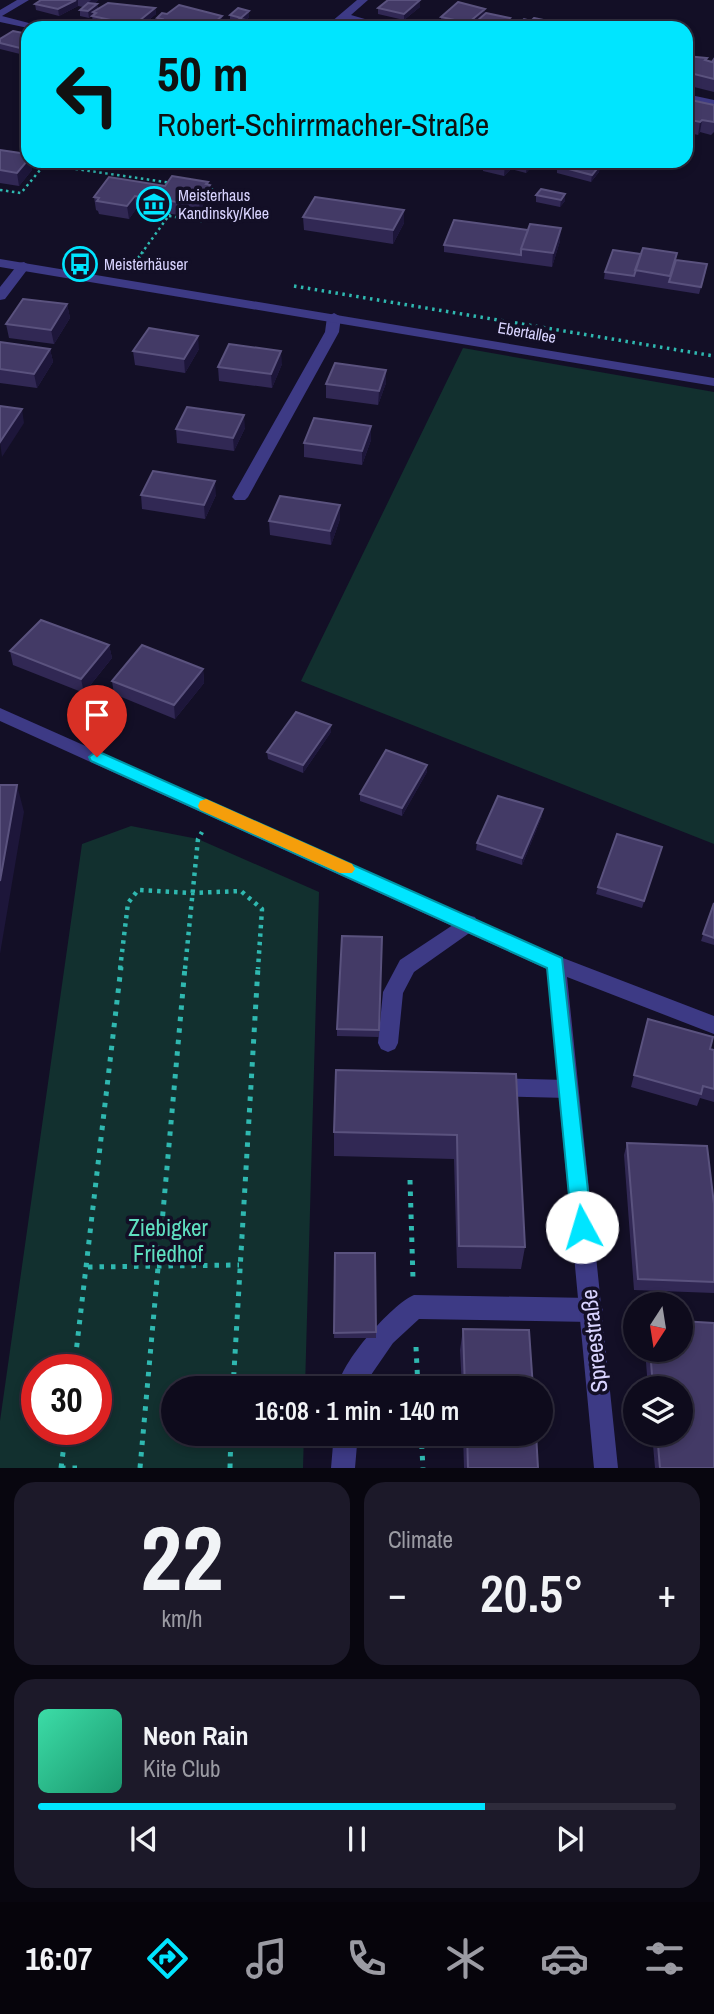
<!DOCTYPE html>
<meta charset="utf-8">
<style>
:root{--surface:#0e0b1c;--page:#1c1929;--text:#f1f3f6;--muted:#9b9ba3;--line:#2e2b3b;--accent:#00e5ff}
body{margin:0;font-family:"Archivo Narrow",sans-serif;background:var(--page);color:var(--text);height:100vh;display:flex;flex-direction:column;font-size:26px;white-space:nowrap}
*{box-sizing:border-box;margin:0}
p{font-size:23px;color:var(--muted)}
.icon{flex:none;width:38px;height:38px;fill:none;stroke:currentColor;stroke-width:2;stroke-linecap:round;stroke-linejoin:round}
.map{position:relative;height:1468px;overflow:hidden}
.panel{display:flex;flex-direction:column;gap:14px;padding:14px;background:#08060f;flex:1}
.panel>*{flex:none}
.hud{position:absolute;left:21px;top:21px;width:672px;height:147px;border-radius:21px;box-shadow:0 4px 10px #0003,0 0 0 2px var(--line);background:#00e5ff;color:#111;overflow:hidden}
.needle{width:46px;rotate:192deg}
.tools{position:absolute;left:623px;top:1292px;display:grid;gap:14px}
.tools a{display:grid;place-items:center;width:70px;height:70px;border-radius:50%;background:var(--surface);box-shadow:0 4px 10px #0003,0 0 0 2px var(--line);font-size:35px}
.speed{position:absolute;left:21px;top:1354px;display:flex;gap:14px;font-size:35px;font-weight:700;text-align:center}
.speed>*{display:grid;place-content:center;width:91px;height:91px;border-radius:50%;background:var(--surface);box-shadow:0 4px 10px #0003,0 0 0 2px var(--line);line-height:1}
.speed .limit{border:10px solid #d22;background:#fff;color:#111}
.pin{position:absolute;display:grid;place-items:center;width:60px;height:60px;color:#fff;margin:-72px -30px;border-radius:50% 50% 50% 0;rotate:-45deg;box-shadow:0 0 7px #0007}
.pin .icon{rotate:45deg}
.me{position:absolute;width:77px;margin:-38px;rotate:354deg;stroke-linejoin:round;filter:drop-shadow(0 0 5px #0008)}
.turn{display:flex;align-items:center;gap:24px;height:147px;padding:0 21px;font-size:32px}
.turn .icon{width:91px;height:91px;stroke-width:2.5}
.turn b{display:block;font-size:49px;line-height:60px}
.big{font-size:52px;font-weight:600;line-height:1.1}
.panel .card{flex:1;display:flex;flex-direction:column;justify-content:center;gap:10px;min-width:0;padding:0 24px;border-radius:21px;background:var(--page)}
.panel .dial{align-items:center;gap:0}
.dial b{font-size:91px;line-height:1}
.song{display:flex;align-items:center;gap:21px}
.cover{width:84px;height:84px;border-radius:10px;background:linear-gradient(135deg,hsl(160 70% 55%),hsl(160 70% 35%))}
.played{height:7px;border-radius:4px;background:linear-gradient(90deg,var(--accent) 70%,var(--line) 70%)}
.keys{display:flex;justify-content:space-around;direction:ltr}
.heat{display:flex;justify-content:space-between;align-items:center;font-size:38px;direction:ltr}
.panel .tiles{flex:1;display:grid;gap:14px;grid-template-columns:1fr 1fr}
.card:last-child{grid-column:span 2}
.trip{position:absolute;left:161px;top:1376px;width:392px;height:70px;border-radius:35px;background:var(--surface);box-shadow:0 4px 10px #0003,0 0 0 2px var(--line);font-weight:600;line-height:70px;text-align:center}
.tabs{display:flex;height:112px;justify-content:space-around;align-items:center;background:#06040b;color:var(--muted)}
.tabs .icon{width:49px;height:49px}
.tabs .current{color:var(--accent)}
.tabs b{font-size:32px;color:var(--text)}
.map>svg:first-child{display:block}
</style>
<div class="map">
<svg width="714" height="1468" viewBox="0 0 714 1468">
<rect width="100%" height="100%" fill="#130f26"/>
<path fill="#12302f" fill-rule="evenodd" d="M463,348L714,392V844L301,681Z
M131,826L198,839L319,892L305,1388H173V1433H304L303,1468H0V1421L82,844ZM96,1370V1430H37V1370Z"/>
<g fill="none" stroke-linecap="round" stroke-linejoin="round">
<path stroke="#2fb8b0" stroke-width="2.5" stroke-dasharray="2.5 3.5" stroke-linecap="butt" d="M28,162L172,183
M0,190L21,193L45,164
M169,216L201,221L222,191L208,189
M141,254L170,214"/>
<path stroke="#2fb8b0" stroke-width="3.5" stroke-dasharray="2.5 4.5" stroke-linecap="butt" d="M134,264L143,252
M294,286L714,356"/>
<path stroke="#2fb8b0" stroke-width="4.5" stroke-dasharray="3.5 5" stroke-linecap="butt" d="M120,969L128,903L138,890L192,893L241,891L262,909L258,969
M185,969L198,839L202,832"/>
<path stroke="#2fb8b0" stroke-width="5" stroke-dasharray="4.5 7" stroke-linecap="butt" d="M410,1180L413,1279
M88,1267L239,1265
M416,1347L418,1388
M74,1370L121,967
M233,1388L258,967
M421,1433L423,1468
M61,1468L66,1430
M61,1468H80
M140,1468L185,967
M230,1468L231,1433"/>
<path fill="#3d3a85" fill-rule="evenodd" d="M468,915L475,917L478,923L475,929L414,972L403,993L398,1043L395,1049L388,1052L381,1049L378,1043L383,992L400,960Z
M494,1078L567,1080L574,1082L578,1089L574,1096L567,1098L494,1096L487,1094L483,1087L487,1080Z
M414,1295L591,1298L599,1302L603,1310L599,1318L591,1322L419,1319L393,1343L362,1388H338C339,1364 392,1304 414,1295Z
M334,1433H358L355,1468H331Z"/>
<path fill="#3d3a85" fill-rule="evenodd" d="M17,0H29L2,16L48,28H28L0,22V10Z
M357,0H368L351,15L396,28H379L345,20L335,28H324Z
M686,94L714,100V106L686,100Z
M24,262L30,266L5,299L0,300V287L19,263Z
M334,313L341,317L339,332L248,497L245,500H235L232,497L325,332L327,317Z
M0,708L563,958L714,1016V1034L567,977L618,1468H594L547,969L0,721Z"/>
<path fill="#3d3a85" fill-rule="evenodd" d="M0,259L714,378V386L0,267Z"/>
</g>
<path fill="#312854" d="M41,0H98L94,4H97L98,9L155,8L156,14L139,28H121L93,22L92,16L93,14L89,18L80,16V10L83,7L78,6L59,16L36,10L35,4Z
M420,7L404,20L378,14V8Z
M485,9L484,14L509,25L506,28H441V17Z
M230,15L249,17L246,20L252,27H290L292,28H229L235,23L230,22Z
M157,18L223,28H156Z
M28,34V56L0,49V39Z
M686,56L707,58V61L712,62L714,59V92L686,85Z
M28,66V79L22,78L21,71Z
M686,99L714,105V132L711,135L700,132L698,135L686,132Z
M0,150L27,154L32,170L19,186L0,183Z
M483,161H535V163L526,173L511,169L504,176L483,171Z
M600,165L599,172L591,182L557,173V166Z
M208,182L211,198L200,214L182,211L179,215L136,209L129,219L99,214L98,211L96,210L94,197L165,186Z
M565,194V201L560,207L536,202V195Z
M404,210V223L393,244L304,230L303,217Z
M560,241L552,267L444,252V245Z
M677,253L676,260L706,271L699,294L604,279L605,272L641,254Z
M67,304L70,318L54,344L9,338L6,324Z
M0,342L50,349L53,362L37,388L0,383Z
M199,349L185,373L135,365L133,351Z
M282,364L272,388L219,381L218,367Z
M386,383L378,405L326,398V384Z
M245,428L234,451L177,443L176,429Z
M371,440L362,465L304,457V443Z
M141,495H216L205,519L142,509Z
M340,505V519L331,545L270,535L269,521Z
M109,645L112,658L84,693L13,665L10,651Z
M203,669L204,683L175,719L114,694L112,681Z
M331,732L303,773L268,759L267,752Z
M427,765V772L402,816L360,801V794Z
M542,816L522,865L476,850L477,843Z
M662,847L642,908L596,894L598,887Z
M714,903V945L701,941Z
M382,937L379,1037L337,1036V1029Z
M648,1019L714,1050V1102L700,1098L697,1106L631,1087Z
M516,1074L525,1247L521,1269L457,1268L454,1159L334,1156V1132Z
M627,1143L714,1204V1293L634,1290L624,1155Z
M335,1253H375L376,1338H334Z
M463,1329L533,1388H462L460,1350Z
M645,1349H681L714,1468H655L652,1433H681V1388H648Z
M463,1433H536L538,1468H464Z"/>
<path fill="#1d163a" d="M76,0H78V6L59,16L58,9Z
M91,0H98L90,8L89,2Z
M420,0V7L404,20V14Z
M97,4L98,11L93,12V14L89,18L88,11Z
M155,8L156,14L139,28H135L134,25Z
M485,9L484,21L468,28V23Z
M249,11V17L241,24V18Z
M222,16L223,28H214V23Z
M510,18L509,25L506,28H499Z
M252,21V28H243Z
M702,120L700,132L698,135L700,122Z
M27,154L28,161H31L32,170L19,186L17,173Z
M508,161H511V169L504,176L505,163Z
M527,161H535V163L526,173Z
M600,165L599,172L591,182L592,175Z
M208,182V188L210,185L211,198L200,214L199,201Z
M565,194V201L560,207L561,200Z
M135,196L136,209L129,219L127,206Z
M180,198L182,211L179,215L177,202Z
M404,210V223L393,244V230Z
M561,228L560,241L552,267L553,253Z
M67,304L70,318L54,344L51,330Z
M198,336L199,349L185,373L184,359Z
M50,349L53,362L37,388L34,374Z
M281,351L282,364L272,388L271,374Z
M386,370V383L378,405L379,391Z
M22,409L24,423L2,457L0,442Z
M244,415L245,428L234,451L233,438Z
M371,426V440L362,465V451Z
M215,481L216,495L205,519L204,505Z
M340,505V519L331,545L330,531Z
M109,645L112,658L84,693L81,679Z
M203,669L204,683L175,719L174,705Z
M331,725V732L303,773V765Z
M427,765V772L402,816V808Z
M17,785L24,812L0,954V881Z
M543,809L542,816L522,865V858Z"/>
<path fill="#433a66" stroke="#5a527e" stroke-width="2" d="M41,0H76L58,9L35,4Z
M388,0H420L404,14L378,8Z
M458,2L485,9L468,23L441,17Z
M88,3L97,4L88,11L80,10Z
M108,3L155,8L134,25L92,16L96,13L93,12Z
M179,5L222,16L214,23L219,24L214,28H178L156,24L162,19L157,18L162,13L167,14Z
M238,8L249,11L241,18L230,15Z
M486,13L510,18L499,28H469Z
M534,18L544,20L541,23L562,28H514L524,19L531,21Z
M239,19L252,21L243,28L229,27Z
M260,20L290,24L288,26L292,27L290,28H251Z
M596,20L635,28H590Z
M13,31L28,34V50L0,43V39Z
M686,56L707,58L705,60L712,62L714,59V79L686,72Z
M28,66V73L21,71Z
M686,99L714,105V122L702,120L700,122L686,119Z
M0,150L27,154L25,156L28,157V160L17,173L0,170Z
M562,161H584L600,165L592,175L557,166Z
M172,176L208,182L206,184L210,185L199,201L180,198L177,202L135,196L127,206L97,201L99,198L94,197L109,177L165,186Z
M541,189L565,194L561,200L536,195Z
M315,197L404,210L393,230L303,217Z
M454,220L528,230L521,249V255L444,245Z
M530,224L561,228L553,253L521,249Z
M643,248L677,253L670,276L635,270Z
M613,250L641,254L634,276L605,272Z
M676,260L707,264L701,287L669,282Z
M23,299L67,304L51,330L6,324Z
M149,328L198,336L184,359L133,351Z
M0,342L50,349L34,374L0,369Z
M229,344L281,351L271,374L218,367Z
M335,363L386,370L379,391L326,384Z
M0,406L22,409L0,442Z
M187,407L244,415L233,438L176,429Z
M314,418L371,426L362,451L304,443Z
M153,471L215,481L204,505L141,495Z
M280,496L340,505L330,531L269,521Z
M41,620L109,645L81,679L10,651Z
M142,645L203,669L174,705L112,681Z
M296,712L331,725L303,765L267,752Z
M386,750L427,765L402,808L360,794Z
M0,785H17L0,881Z
M498,796L543,809L522,858L477,843Z
M617,834L662,847L644,901L598,887Z
M714,903V938L703,934Z
M342,936L382,937L379,1030L337,1029Z
M648,1019L713,1037L710,1049L714,1050V1089L703,1086L701,1094L634,1075Z
M336,1070L516,1074L525,1247L459,1246L457,1135L334,1132Z
M627,1143L707,1146L714,1204V1282L638,1279Z
M335,1253H375L376,1332L334,1333Z
M681,1321L714,1323V1468H660L657,1433H681V1388H653L650,1349H681Z
M463,1329L529,1330L533,1388H465Z
M467,1433H536L538,1468H468Z"/>
<path fill="#00e5ff" stroke="#0095a6" stroke-width="2" d="M97,751L562,958L592,1227L589,1234L582,1237L575,1234L572,1227L547,968L91,761L89,757Z"/>
<path fill="#f59e0b" d="M206,799L352,864L355,869L352,873H340L200,810L198,806L200,801Z"/>
<defs>
<g id="museum-ring" transform="scale(1.75)"><circle r="9.5" fill="#130f26" stroke="#00e5ff" stroke-width="1.5"/><path d="M0-6L6-3V-2H-6V-3ZM-5-1h2V3h-2ZM-1-1h2V3h-2ZM3-1h2V3H3ZM-6 4H6V6H-6Z" fill="#00e5ff"/></g>
<g id="bus-ring" transform="scale(1.75)"><circle r="9.5" fill="#130f26" stroke="#00e5ff" stroke-width="1.5"/><path d="M-5-6H5V4H4V6H2V4H-2V6H-4V4H-5ZM-3.5-4V0h7V-4ZM-3.5 1.2v1.5H-2V1.2ZM2 1.2v1.5H3.5V1.2Z" fill="#00e5ff"/></g>
</defs>
<g fill-rule="evenodd">
<use href="#museum-ring" x="154" y="204"/>
<use href="#bus-ring" x="80" y="264"/>
</g>
<g text-anchor="middle" stroke-width="7" stroke-linejoin="round" paint-order="stroke">
<g font-size="16" fill="#d9d4ff" stroke="#130f26" text-anchor="start">
<text x="178" y="201">Meisterhaus<tspan x="178" dy="18">Kandinsky/Klee</tspan></text>
<text x="104" y="270">Meisterhäuser</text>
</g>
<g font-size="16" fill="#d9d4ff" stroke="#130f26">
<text transform="translate(527 332) rotate(10)" y="6">Ebertallee</text>
</g>
<g font-size="23" fill="#5fe0c0" stroke="#130f26">
<text x="168" y="1236">Ziebigker<tspan x="168" dy="26">Friedhof</tspan></text>
</g>
<g font-size="23" fill="#d9d4ff" stroke="#130f26">
<text transform="translate(594 1341) rotate(-96)" y="8">Spreestraße</text>
</g>
</g>
</svg>
<div class="tools">
<a><svg class="needle" viewBox="-14 -14 28 28"><path d="M0-13l5 13h-10z" fill="#e53935"/><path d="M0 13l5-13h-10z" fill="#9b9ba3"/></svg></a>
<a><svg class="icon" aria-label="layers" viewBox="0 0 24 24"><path d="M12 4l9 5-9 5-9-5zM3 14l9 5 9-5"/></svg></a>
</div>
<div class="speed"><div class="limit">30</div></div>
<div class="pin" style="left:97px;top:757px;background:#d93025"><svg class="icon" aria-label="arrive" viewBox="0 0 24 24"><path d="M6 21V4h12l-3 4 3 4H6"/></svg></div>
<svg class="me" style="left:582px;top:1227px" viewBox="-20 -20 40 40"><circle r="19" fill="#fff"/><path d="M0-13L10 11 0 6-10 11z" fill="#00e5ff"/></svg>
<div class="trip">16:08 · 1 min · 140 m</div>
<div class="hud">
<div class="turn"><svg class="icon" aria-label="left" viewBox="0 0 24 24"><path d="M17 20v-9H6M10 6l-5 5 5 5"/></svg><div><b>50 m</b>Robert-Schirrmacher-Straße</div></div>
</div>
</div>
<section class="panel">
<div class="tiles">
<div class="card dial"><b>22</b><p>km/h</p></div>
<div class="card"><p>Climate</p>
<div class="heat"><a>−</a><b class="big">20.5°</b><a>+</a></div>
</div>
<div class="card">
<div class="song"><i class="cover"></i><div><b>Neon Rain</b><p>Kite Club</p></div></div>
<div class="played"></div>
<div class="keys"><svg class="icon" aria-label="previous" viewBox="0 0 24 24"><path d="M18 5L8 12l10 7zM5 5v14"/></svg><svg class="icon" aria-label="pause" viewBox="0 0 24 24"><path d="M8 5v14M16 5v14"/></svg><svg class="icon" aria-label="next" viewBox="0 0 24 24"><path d="M6 5l10 7-10 7zM19 5v14"/></svg></div>
</div>
</div>
</section>
<nav class="tabs">
<b>16:07</b>
<svg class="icon current" aria-label="directions" viewBox="0 0 24 24"><path d="M12 3l9 9-9 9-9-9zM9 14v-3h6M13 9l2 2-2 2"/></svg>
<svg class="icon" aria-label="music" viewBox="0 0 24 24"><path d="M9 18V5l10-2v13"/><circle cx="6" cy="18" r="3"/><circle cx="16" cy="16" r="3"/></svg>
<svg class="icon" aria-label="phone" viewBox="0 0 24 24"><path d="M5 4h4l2 5-3 2q2 4 5 5l2-3 5 2v4C11 20 4 13 5 4z"/></svg>
<svg class="icon" aria-label="climate" viewBox="0 0 24 24"><path d="M12 3v18M4 7l16 10M4 17L20 7"/></svg>
<svg class="icon" aria-label="car" viewBox="0 0 24 24"><path d="M5 17H2v-5l4-1 3-4h7l3 4 3 1v5h-3M9 17h6M6 11h13"/><circle cx="7" cy="17" r="2"/><circle cx="17" cy="17" r="2"/></svg>
<svg class="icon" aria-label="filters" viewBox="0 0 24 24"><path d="M4 7h16M4 17h16"/><circle cx="9" cy="7" r="2"/><circle cx="15" cy="17" r="2"/></svg>
</nav>
